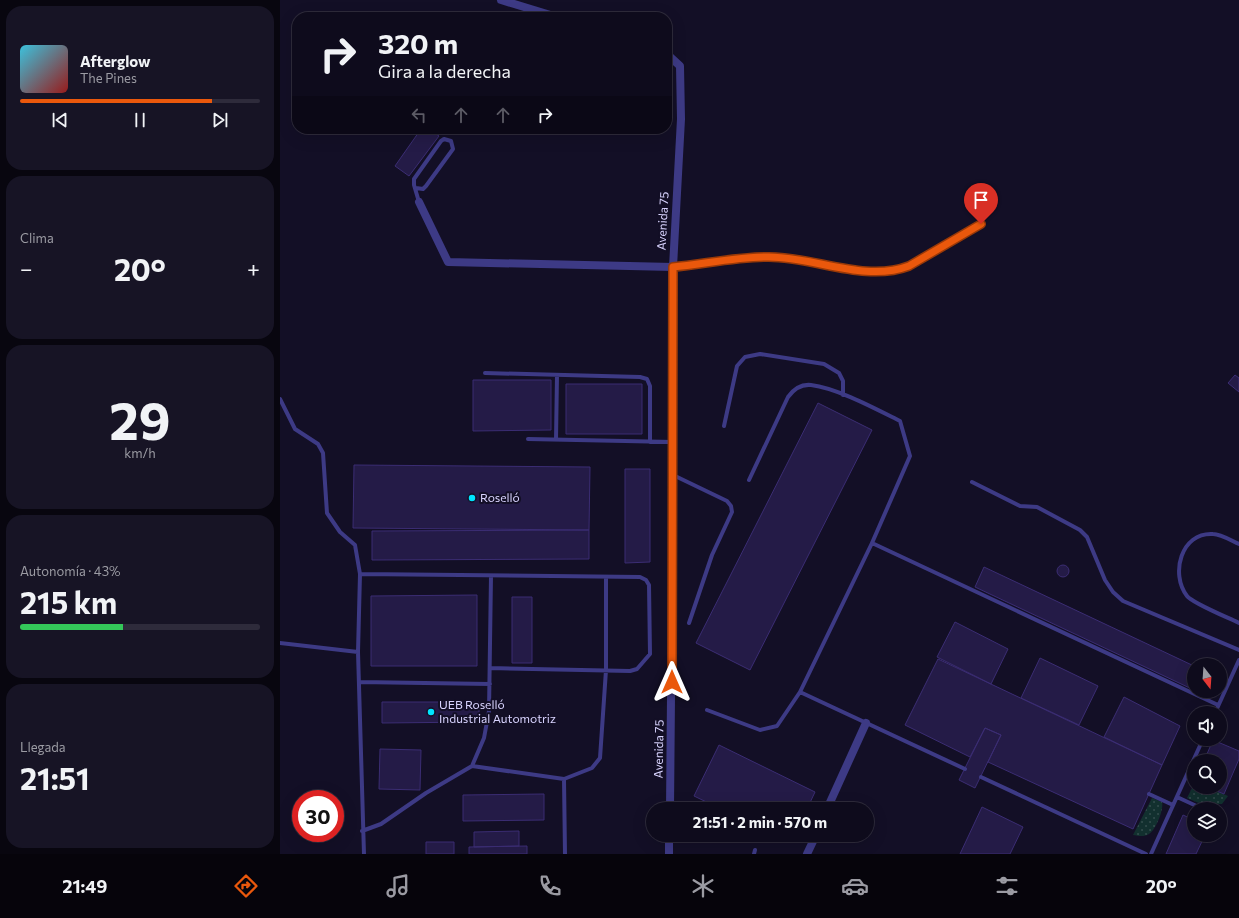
<!DOCTYPE html>
<html lang="es">
<meta charset="utf-8">
<style>
:root{--surface:#0e0b1c;--page:#171425;--text:#f1f3f6;--muted:#9b9ba3;--line:#2e2b3b;--accent:#ea580c}
body{margin:0;font-family:Commissioner,sans-serif;background:var(--page);color:var(--text);height:100vh;display:flex;flex-direction:column;font-size:15px;white-space:nowrap}
*{box-sizing:border-box;margin:0}
p{font-size:13px;color:var(--muted)}
.icon{flex:none;width:22px;height:22px;fill:none;stroke:currentColor;stroke-width:2;stroke-linecap:round;stroke-linejoin:round}
.map{position:relative;flex:1;overflow:hidden}
.drawer{display:flex;flex-direction:column;gap:6px;padding:6px;background:#08060f;width:280px}
.drawer>*{flex:none}
.top-card{position:absolute;left:12px;top:12px;width:380px;height:122px;border-radius:16px;box-shadow:0 4px 16px #0002,0 0 0 1px var(--line);background:#0e0b1c;color:var(--text);overflow:hidden}
.needle{width:26px;rotate:163deg}
.controls{position:absolute;left:907px;top:658px;display:grid;gap:8px}
.controls a{display:grid;place-items:center;width:40px;height:40px;border-radius:50%;background:var(--surface);box-shadow:0 4px 16px #0002,0 0 0 1px var(--line);font-size:20px}
.speed{position:absolute;left:12px;top:790px;display:flex;gap:8px;font-size:20px;font-weight:700;text-align:center}
.speed>*{display:grid;place-content:center;width:52px;height:52px;border-radius:50%;background:var(--surface);box-shadow:0 4px 16px #0002,0 0 0 1px var(--line);line-height:1}
.speed .limit{border:6px solid #d22;background:#fff;color:#111}
.pin{position:absolute;display:grid;place-items:center;width:34px;height:34px;color:#fff;margin:-41px -17px;border-radius:50% 50% 50% 0;rotate:-45deg;box-shadow:0 0 4px #0007}
.pin .icon{rotate:45deg}
.me{position:absolute;width:44px;margin:-22px;rotate:0deg;stroke-linejoin:round;filter:drop-shadow(0 0 3px #0008)}
.turn{display:flex;align-items:center;gap:14px;height:84px;padding:0 20px;font-size:18px}
.turn .icon{width:52px;height:52px;stroke-width:2.5}
.turn b{display:block;font-size:28px;line-height:34px}
.lanes{display:flex;align-items:center;height:38px;padding:0 20px;background:#0003;justify-content:center;gap:20px;direction:ltr}
.lanes .off{opacity:.35}
.big{font-size:30px;font-weight:700;line-height:1.1}
.drawer .tile{flex:1;display:flex;flex-direction:column;justify-content:center;gap:6px;min-width:0;padding:0 14px;border-radius:16px;background:var(--page)}
.drawer .dial{align-items:center;gap:0}
.dial b{font-size:52px;line-height:1}
.song{display:flex;align-items:center;gap:12px}
.cover{width:48px;height:48px;border-radius:6px;background:linear-gradient(135deg,hsl(190 70% 55%),hsl(0 70% 35%))}
.played{height:4px;border-radius:2px;background:linear-gradient(90deg,var(--accent) 80%,var(--line) 80%)}
.keys{display:flex;justify-content:space-around;direction:ltr}
.heat{display:flex;justify-content:space-between;align-items:center;font-size:22px;direction:ltr}
.charge{height:6px;border-radius:3px;background:linear-gradient(90deg,#34c759 43%,var(--line) 0)}
.trip{position:absolute;left:366px;top:802px;width:228px;height:40px;border-radius:20px;background:var(--surface);box-shadow:0 4px 16px #0002,0 0 0 1px var(--line);font-weight:700;line-height:40px;text-align:center}
.dock{display:flex;height:64px;justify-content:space-around;align-items:center;background:#06040b;color:var(--muted)}
.dock .icon{width:28px;height:28px}
.dock .on{color:var(--accent)}
.dock b{font-size:18px;color:var(--text)}
main{display:flex;flex:1;min-height:0}
.map>svg:first-child{display:block}
</style>
<main>
<section class="drawer">
<div class="tile">
<div class="song"><i class="cover"></i><div><b>Afterglow</b><p>The Pines</p></div></div>
<div class="played"></div>
<div class="keys"><svg class="icon" aria-label="previous" viewBox="0 0 24 24"><path d="M18 5L8 12l10 7zM5 5v14"/></svg><svg class="icon" aria-label="pause" viewBox="0 0 24 24"><path d="M8 5v14M16 5v14"/></svg><svg class="icon" aria-label="next" viewBox="0 0 24 24"><path d="M6 5l10 7-10 7zM19 5v14"/></svg></div>
</div>
<div class="tile"><p>Clima</p>
<div class="heat"><a>−</a><b class="big">20°</b><a>+</a></div>
</div>
<div class="tile dial"><b>29</b><p>km/h</p></div>
<div class="tile"><p>Autonomía · 43%</p><b class="big">215 km</b><div class="charge"></div></div>
<div class="tile"><p>Llegada</p><b class="big">21:51</b></div>
</section>
<div class="map">
<svg width="959" height="854" viewBox="0 0 959 854">
<defs>
<pattern id="grass-dots" width="8" height="8" patternUnits="userSpaceOnUse"><rect width="8" height="8" fill="#12302f"/><path d="M2 2h.1M6 6h.1" fill="none" stroke="#344d4e" stroke-width="1.8" stroke-linecap="round"/></pattern>
</defs>
<rect width="100%" height="100%" fill="#130f26"/>
<path fill="url(#grass-dots)" d="M914,784V787H927L948,796L942,804H921L907,798Z
M872,798L882,802C884,809 876,830 869,834C864,837 859,836 853,835Z"/>
<path fill="#241b47" stroke="#3b2d73" d="M141,129H149L159,136L129,176L115,166Z
M955,375L959,378V392L948,383Z
M193,380H271V430L193,431Z
M286,384H362V434H286Z
M538,403L592,430L470,670L416,643Z
M74,465L310,467L309,530L73,528Z
M345,469H370V562L345,563Z
M309,530V559L92,560V531Z
M777 571a6 6 0 1 1 12 0a6 6 0 1 1-12 0Z
M704,567L914,666V690L695,587Z
M197,595V666H91V596Z
M232,597H252V663H232Z
M675,622L728,649L711,684L657,657Z
M760,658L818,686L799,725L741,698Z
M658,659L882,765L853,829L708,762L721,735L705,728L690,757L625,725Z
M844,697L900,726L882,765L824,737Z
M102,702H199V722L102,723Z
M705,728L721,735L695,788L679,780Z
M933,740L959,751V759L944,794L927,787H940V761H924Z
M439,745L535,792L527,809H441L414,796Z
M100,749L141,750L140,790L99,789Z
M264,794V820L183,821V795Z
M702,807L743,827L730,854H680Z
M903,815L914,820V835H925L916,854H886Z
M239,831V846L194,847V832Z
M495,835H514L510,842Z
M146,842H174V854H146Z
M247,846V854H189V847Z"/>
<g fill="none" stroke-linecap="round" stroke-linejoin="round">
<path stroke="#3d3a85" stroke-width="4" d="M136,188L143,189L146,186L173,149L171,141L164,139L161,141L134,179V185L139,202
M393,267C424,263 456,257 487,257C533,256 584,283 629,266L701,224
M205,373L360,377L367,379L370,386V442
M0,399L15,429L38,444L43,453L47,513L60,532L75,545L80,574L78,652L84,854
M444,426L457,366L465,357L480,354L544,364L559,373L563,381V395
M248,439L393,442
M276,440L277,375
M393,475L447,501L451,506L452,512L432,555L409,623
M469,480L508,397C513,390 521,384 531,385C557,388 596,409 620,421L630,456L592,543
M692,482L740,506L757,507L800,530L807,537L825,580L833,592L843,601L959,650
M959,544C952,541 941,534 933,534C901,532 890,574 907,596C912,603 949,618 959,623
M80,574L360,577L366,580L369,585L370,654L357,669L350,671L210,668
M0,643L78,652
M79,682L210,684
M427,710L480,730L497,726L520,692
M935,713L959,660
M192,766L284,779L312,768L320,758L326,670V577
M685,769L520,692L592,543L938,705
M701,777L866,854
M284,779L285,854
M869,794L893,805
M897,797L923,809
M82,831L101,824L146,793L192,766L204,738L209,711L211,576
M474,854L475,850
M871,854L923,739"/>
<path stroke="#3d3a85" stroke-width="8" d="M221,0L277,17
M387,54L400,66L401,119L393,267V475L390,809
M139,202L168,262L393,267
M547,809L586,723
M389,854V835
M527,854L536,835"/>
</g>
<g fill="none" stroke-linecap="round" stroke-linejoin="round">
<g stroke="#983908" stroke-width="10">
<path id="route" d="M392,682L393,267C424,264 456,257 487,257C533,256 584,283 629,266L701,224"/>
</g>
<use href="#route" stroke="#ea580c" stroke-width="7"/>
</g>
<g fill="#00e5ff" stroke="#130f26" stroke-width="1.5">
<circle cx="192" cy="498" r="4"/>
<circle cx="151" cy="712" r="4"/>
</g>
<g text-anchor="middle" stroke-width="4" stroke-linejoin="round" paint-order="stroke">
<g font-size="12" fill="#d9d4ff" stroke="#130f26">
<text transform="translate(383 221) rotate(-87)" y="4">Avenida 75</text>
<text transform="translate(379 749) rotate(-89)" y="4">Avenida 75</text>
</g>
<g font-size="12" fill="#d9d4ff" stroke="#130f26" text-anchor="start">
<text x="200" y="502">Roselló</text>
<text x="159" y="709">UEB Roselló<tspan x="159" dy="14">Industrial Automotriz</tspan></text>
</g>
</g>
</svg>
<div class="controls">
<a><svg class="needle" viewBox="-14 -14 28 28"><path d="M0-13l5 13h-10z" fill="#e53935"/><path d="M0 13l5-13h-10z" fill="#9b9ba3"/></svg></a>
<a><svg class="icon" aria-label="sound" viewBox="0 0 24 24"><path d="M4 9h4l5-4v14l-5-4H4zM17 9q2 3 0 6"/></svg></a>
<a><svg class="icon" aria-label="search" viewBox="0 0 24 24"><circle cx="10" cy="10" r="6"/><path d="M15 15l6 6"/></svg></a>
<a><svg class="icon" aria-label="layers" viewBox="0 0 24 24"><path d="M12 4l9 5-9 5-9-5zM3 14l9 5 9-5"/></svg></a>
</div>
<div class="speed"><div class="limit">30</div></div>
<div class="pin" style="left:701px;top:224px;background:#d93025"><svg class="icon" aria-label="arrive" viewBox="0 0 24 24"><path d="M6 21V4h12l-3 4 3 4H6"/></svg></div>
<svg class="me" style="left:392px;top:682px" viewBox="-20 -20 40 40"><path d="M0-17L14 15 0 8-14 15z" fill="#ea580c" stroke="#fff" stroke-width="4"/></svg>
<div class="trip">21:51 · 2 min · 570 m</div>
<div class="top-card">
<div class="turn"><svg class="icon" aria-label="right" viewBox="0 0 24 24"><path d="M7 20v-9h11M14 6l5 5-5 5"/></svg><div><b>320 m</b>Gira a la derecha</div></div>
<div class="lanes"><svg class="icon off" aria-label="left" viewBox="0 0 24 24"><path d="M17 20v-9H6M10 6l-5 5 5 5"/></svg><svg class="icon off" aria-label="ahead" viewBox="0 0 24 24"><path d="M12 20V5M6 11l6-6 6 6"/></svg><svg class="icon off" aria-label="ahead" viewBox="0 0 24 24"><path d="M12 20V5M6 11l6-6 6 6"/></svg><svg class="icon" aria-label="right" viewBox="0 0 24 24"><path d="M7 20v-9h11M14 6l5 5-5 5"/></svg></div>
</div>
</div>
</main>
<nav class="dock">
<b>21:49</b>
<svg class="icon on" aria-label="directions" viewBox="0 0 24 24"><path d="M12 3l9 9-9 9-9-9zM9 14v-3h6M13 9l2 2-2 2"/></svg>
<svg class="icon" aria-label="music" viewBox="0 0 24 24"><path d="M9 18V5l10-2v13"/><circle cx="6" cy="18" r="3"/><circle cx="16" cy="16" r="3"/></svg>
<svg class="icon" aria-label="phone" viewBox="0 0 24 24"><path d="M5 4h4l2 5-3 2q2 4 5 5l2-3 5 2v4C11 20 4 13 5 4z"/></svg>
<svg class="icon" aria-label="climate" viewBox="0 0 24 24"><path d="M12 3v18M4 7l16 10M4 17L20 7"/></svg>
<svg class="icon" aria-label="car" viewBox="0 0 24 24"><path d="M5 17H2v-5l4-1 3-4h7l3 4 3 1v5h-3M9 17h6M6 11h13"/><circle cx="7" cy="17" r="2"/><circle cx="17" cy="17" r="2"/></svg>
<svg class="icon" aria-label="filters" viewBox="0 0 24 24"><path d="M4 7h16M4 17h16"/><circle cx="9" cy="7" r="2"/><circle cx="15" cy="17" r="2"/></svg>
<b>20°</b>
</nav>
